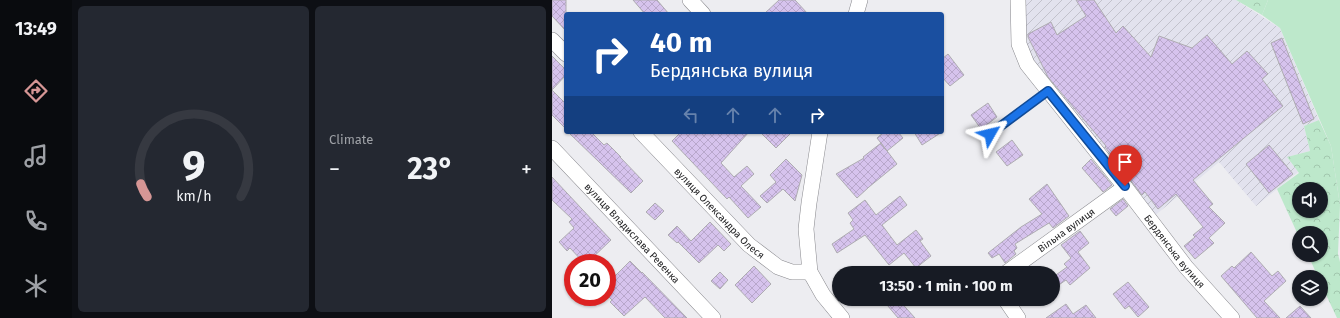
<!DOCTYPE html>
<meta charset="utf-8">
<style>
:root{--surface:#171b24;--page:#242831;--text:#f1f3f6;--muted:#9ea1a6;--line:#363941;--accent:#d69695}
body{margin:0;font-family:"Fira Sans",sans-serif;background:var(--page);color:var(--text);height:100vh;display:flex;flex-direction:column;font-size:15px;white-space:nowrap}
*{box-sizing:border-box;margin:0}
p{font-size:13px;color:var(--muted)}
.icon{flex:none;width:22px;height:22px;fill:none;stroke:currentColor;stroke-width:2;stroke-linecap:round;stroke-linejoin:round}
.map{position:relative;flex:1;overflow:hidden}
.sheet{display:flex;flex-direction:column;gap:6px;padding:6px;background:#0d0f14;width:480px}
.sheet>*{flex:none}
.guide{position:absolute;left:12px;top:12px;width:380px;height:122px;border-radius:4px;box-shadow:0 1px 3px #0004;background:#1a4fa0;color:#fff;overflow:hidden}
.tools{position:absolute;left:740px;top:182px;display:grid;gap:8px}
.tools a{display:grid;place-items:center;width:36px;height:36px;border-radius:50%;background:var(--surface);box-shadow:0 1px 3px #0004;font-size:20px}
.speed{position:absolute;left:12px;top:254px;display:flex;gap:8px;font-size:20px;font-weight:700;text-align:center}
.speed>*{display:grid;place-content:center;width:52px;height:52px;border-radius:50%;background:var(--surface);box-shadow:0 1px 3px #0004;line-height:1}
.speed .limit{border:6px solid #d22;background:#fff;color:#111}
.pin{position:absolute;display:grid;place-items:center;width:34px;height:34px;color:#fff;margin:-41px -17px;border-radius:50% 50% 50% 0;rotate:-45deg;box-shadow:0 0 4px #0007}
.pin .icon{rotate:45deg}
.me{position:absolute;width:44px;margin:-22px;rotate:53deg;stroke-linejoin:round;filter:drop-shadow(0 0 3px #0008)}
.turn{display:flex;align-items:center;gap:14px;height:84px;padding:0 20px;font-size:18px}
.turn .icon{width:52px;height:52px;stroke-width:2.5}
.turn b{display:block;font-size:28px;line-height:34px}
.lanes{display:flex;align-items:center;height:38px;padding:0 20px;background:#0003;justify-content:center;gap:20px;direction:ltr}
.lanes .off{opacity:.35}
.big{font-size:30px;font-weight:700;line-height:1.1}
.sheet .card{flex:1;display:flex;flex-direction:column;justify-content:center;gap:6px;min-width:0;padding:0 14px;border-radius:6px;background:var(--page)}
.sheet .dial{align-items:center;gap:0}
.dial svg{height:104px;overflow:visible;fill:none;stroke:var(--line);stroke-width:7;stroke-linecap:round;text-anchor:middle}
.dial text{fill:var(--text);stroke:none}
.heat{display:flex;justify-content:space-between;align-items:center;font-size:22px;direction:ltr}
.sheet .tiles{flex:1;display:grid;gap:6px;grid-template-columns:repeat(2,1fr)}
.trip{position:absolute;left:280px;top:266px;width:228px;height:40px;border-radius:20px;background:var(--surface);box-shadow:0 1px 3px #0004;font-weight:700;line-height:40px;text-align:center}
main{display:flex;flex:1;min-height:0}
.tabs{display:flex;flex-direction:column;width:72px;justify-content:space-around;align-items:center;background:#090b0e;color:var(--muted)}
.tabs .icon{width:28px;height:28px}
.tabs .current{color:var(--accent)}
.tabs b{font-size:18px;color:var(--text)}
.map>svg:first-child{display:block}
</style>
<main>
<nav class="tabs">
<b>13:49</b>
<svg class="icon current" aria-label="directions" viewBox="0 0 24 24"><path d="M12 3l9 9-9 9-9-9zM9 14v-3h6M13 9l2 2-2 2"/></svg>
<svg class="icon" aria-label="music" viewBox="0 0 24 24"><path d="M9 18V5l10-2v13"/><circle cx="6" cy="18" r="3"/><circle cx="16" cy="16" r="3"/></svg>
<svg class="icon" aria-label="phone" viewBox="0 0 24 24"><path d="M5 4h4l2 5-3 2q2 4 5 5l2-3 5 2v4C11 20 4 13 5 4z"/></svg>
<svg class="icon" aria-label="climate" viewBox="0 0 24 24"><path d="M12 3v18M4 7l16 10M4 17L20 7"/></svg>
</nav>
<section class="sheet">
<div class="tiles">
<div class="card dial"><svg viewBox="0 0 100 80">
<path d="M14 69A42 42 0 1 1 86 69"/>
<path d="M14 69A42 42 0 0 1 9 59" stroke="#d69695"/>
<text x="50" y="56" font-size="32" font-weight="700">9</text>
<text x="50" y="72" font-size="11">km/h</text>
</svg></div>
<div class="card"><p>Climate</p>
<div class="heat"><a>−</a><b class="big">23°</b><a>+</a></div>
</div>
</div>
</section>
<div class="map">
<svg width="788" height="318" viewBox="0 0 788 318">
<defs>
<pattern id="industrial-furrows" width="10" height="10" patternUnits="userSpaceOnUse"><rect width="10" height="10" fill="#e2e2ee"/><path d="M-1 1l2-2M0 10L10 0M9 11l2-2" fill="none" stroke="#c2c2cc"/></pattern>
<pattern id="forest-crowns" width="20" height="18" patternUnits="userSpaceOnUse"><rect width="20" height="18" fill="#bde8cb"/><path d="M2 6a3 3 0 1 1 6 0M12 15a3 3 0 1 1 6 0" fill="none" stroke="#a2c7ae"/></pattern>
<pattern id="building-cross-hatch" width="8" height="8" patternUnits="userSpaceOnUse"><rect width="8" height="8" fill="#d6c3ed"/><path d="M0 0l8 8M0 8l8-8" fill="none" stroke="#b8a7cb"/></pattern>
</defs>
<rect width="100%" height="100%" fill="#ededf1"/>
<path fill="url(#industrial-furrows)" d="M471,0H684L728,28L767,120L752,126L758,151L735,157L746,172L704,206L667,162L601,217L490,78L472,45Z"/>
<path fill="#bde8cb" d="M716,0H788V205L779,146L728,28L710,15Z"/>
<path fill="url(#forest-crowns)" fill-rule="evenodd" d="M684,0H716L710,15Z
M767,120L779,146L788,205L786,254L788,262V318H785L769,284V277H766L756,255H769V233H747V237L725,189L747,173L735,157L758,151L752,126ZM747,189H769V211H747Z"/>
<path fill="url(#building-cross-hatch)" stroke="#aeacb1" d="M0,0H14V31L0,16Z
M81,0H105L117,14H93Z
M227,0H243L256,14H212Z
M524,0H542L564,33L571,26L599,57L607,36L640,48L655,35L680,64L695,51L716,74L710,79L731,106L641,180L661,204L657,207L673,223L657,238L662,243L643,259L632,246L643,237L641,235L651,227L624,194L606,209L593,192L590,195L553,147L554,146L496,77L476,37V34L499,22L505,35L534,16Z
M730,38L762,119L751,124L719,43Z
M396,54L412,75L398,86L390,77V59Z
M0,56L14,70V75L0,90Z
M0,90L14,104V129L0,115Z
M436,103L445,117L429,129L419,115Z
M16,132H39L52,145L55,143L69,157H68L91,181L79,193Z
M129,132H197L169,163L182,177L195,166L202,174L189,186L209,207L196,218L177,197L175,199L120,141Z
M208,132H240L224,148Z
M332,132H346L351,138L335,151L325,138Z
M362,132H390L370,145Z
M460,140L471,155L455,166L444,152Z
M329,143L345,164L317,187L305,198L284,174L312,158L311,157Z
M717,145L741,174L717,193L694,164Z
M234,159L250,175L243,201L231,189L215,203L208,196L224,182L218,175Z
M539,159L560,185L551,192L530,168Z
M0,177L59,240L35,263H32L18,248L15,251L7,242L22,228L17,222L20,219L0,200Z
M495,184L517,216L501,228L497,223L463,244L465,248L462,251L464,254L453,263L447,254L440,258L436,253L469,227L490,214L477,199Z
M348,196L355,205L330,225L345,245L364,230L371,239L368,241L379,256L364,268L352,253L337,265L313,235L285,253L280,244L302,229L298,223L301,220L296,213L313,200L324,215Z
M571,199L576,206L564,216L558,209Z
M103,203L112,211L103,220L94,212Z
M158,222L179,244L172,251L166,245L147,263L126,242L125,243L116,235L125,226L139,241Z
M528,231L537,243L526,252L538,268L518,285L514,280L501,289V277L515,267L512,264L519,258L509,245Z
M699,252L720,276L726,271L734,281L712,301L728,318H705L669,276L680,266L682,268Z
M78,261L90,273V272L135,318H113L93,297L72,316L58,302L60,300L55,295V284Z
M202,266L219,284L200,303L183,285Z
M168,272L176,280L168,289L159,281Z
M576,282L597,307L586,317L577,306L573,309L561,294Z
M330,299H346L363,318H346Z
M514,304L521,314L534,305L544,318H494Z
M748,306L759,318H734Z"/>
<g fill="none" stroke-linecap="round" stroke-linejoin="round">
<g stroke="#88888d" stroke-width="8">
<path id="service" d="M438,134L496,91"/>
</g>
<g stroke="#88888d" stroke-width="16">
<g id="minor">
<path d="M138,0L151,14"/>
<path id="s1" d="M466,0L467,44L475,64L573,187L634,267L680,318"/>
<path d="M304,14L308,0"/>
<path d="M0,40L14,54"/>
<path id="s2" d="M89,132L197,245L226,267L240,272H258"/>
<path d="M268,132L257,203L254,229L258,272L271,295L290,318"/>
<path id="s3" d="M0,148L161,318"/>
<path id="s4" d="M454,273L573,187"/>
<path d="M453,299L466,318"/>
</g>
</g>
<use href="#service" stroke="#fff" stroke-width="7"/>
<use href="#minor" stroke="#fff" stroke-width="15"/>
</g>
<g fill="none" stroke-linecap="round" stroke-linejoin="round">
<g stroke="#114b97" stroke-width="10">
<path id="route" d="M438,134L496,91L573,186"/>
</g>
<use href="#route" stroke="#1a73e8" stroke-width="7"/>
</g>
<g text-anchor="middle" stroke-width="4" stroke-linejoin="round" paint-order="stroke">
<g font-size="10" fill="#252527" stroke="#fafaff">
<text dy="4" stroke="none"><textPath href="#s2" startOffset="113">вулиця Олександра Олеся</textPath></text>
<text dy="4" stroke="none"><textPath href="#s4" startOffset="74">Вільна вулиця</textPath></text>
<text dy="4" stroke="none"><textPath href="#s3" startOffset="117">вулиця Владислава Ревенка</textPath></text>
<text dy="4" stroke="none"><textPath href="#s1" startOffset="304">Бердянська вулиця</textPath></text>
</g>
</g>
</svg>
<div class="tools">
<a><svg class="icon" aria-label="sound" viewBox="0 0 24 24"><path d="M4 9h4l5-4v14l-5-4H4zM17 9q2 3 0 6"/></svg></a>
<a><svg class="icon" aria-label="search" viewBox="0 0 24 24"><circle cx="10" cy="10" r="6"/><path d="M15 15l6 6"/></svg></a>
<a><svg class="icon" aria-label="layers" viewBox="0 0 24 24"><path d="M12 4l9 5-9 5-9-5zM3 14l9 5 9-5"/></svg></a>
</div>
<div class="speed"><div class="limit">20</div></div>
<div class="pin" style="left:573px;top:186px;background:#d93025"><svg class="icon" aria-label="arrive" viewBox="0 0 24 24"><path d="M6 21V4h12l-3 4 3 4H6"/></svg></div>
<svg class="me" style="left:438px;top:134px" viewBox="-20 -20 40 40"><path d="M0-17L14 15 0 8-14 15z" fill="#1a73e8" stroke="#fff" stroke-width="4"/></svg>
<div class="trip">13:50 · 1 min · 100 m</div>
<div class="guide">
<div class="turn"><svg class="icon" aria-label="right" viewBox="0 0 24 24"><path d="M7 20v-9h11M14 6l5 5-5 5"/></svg><div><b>40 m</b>Бердянська вулиця</div></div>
<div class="lanes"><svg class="icon off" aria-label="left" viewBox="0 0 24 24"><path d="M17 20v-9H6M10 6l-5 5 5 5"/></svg><svg class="icon off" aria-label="ahead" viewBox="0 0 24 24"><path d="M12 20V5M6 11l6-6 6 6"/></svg><svg class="icon off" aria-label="ahead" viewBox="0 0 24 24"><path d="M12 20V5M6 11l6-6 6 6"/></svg><svg class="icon" aria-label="right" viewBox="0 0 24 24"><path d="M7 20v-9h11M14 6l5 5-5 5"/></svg></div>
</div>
</div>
</main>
